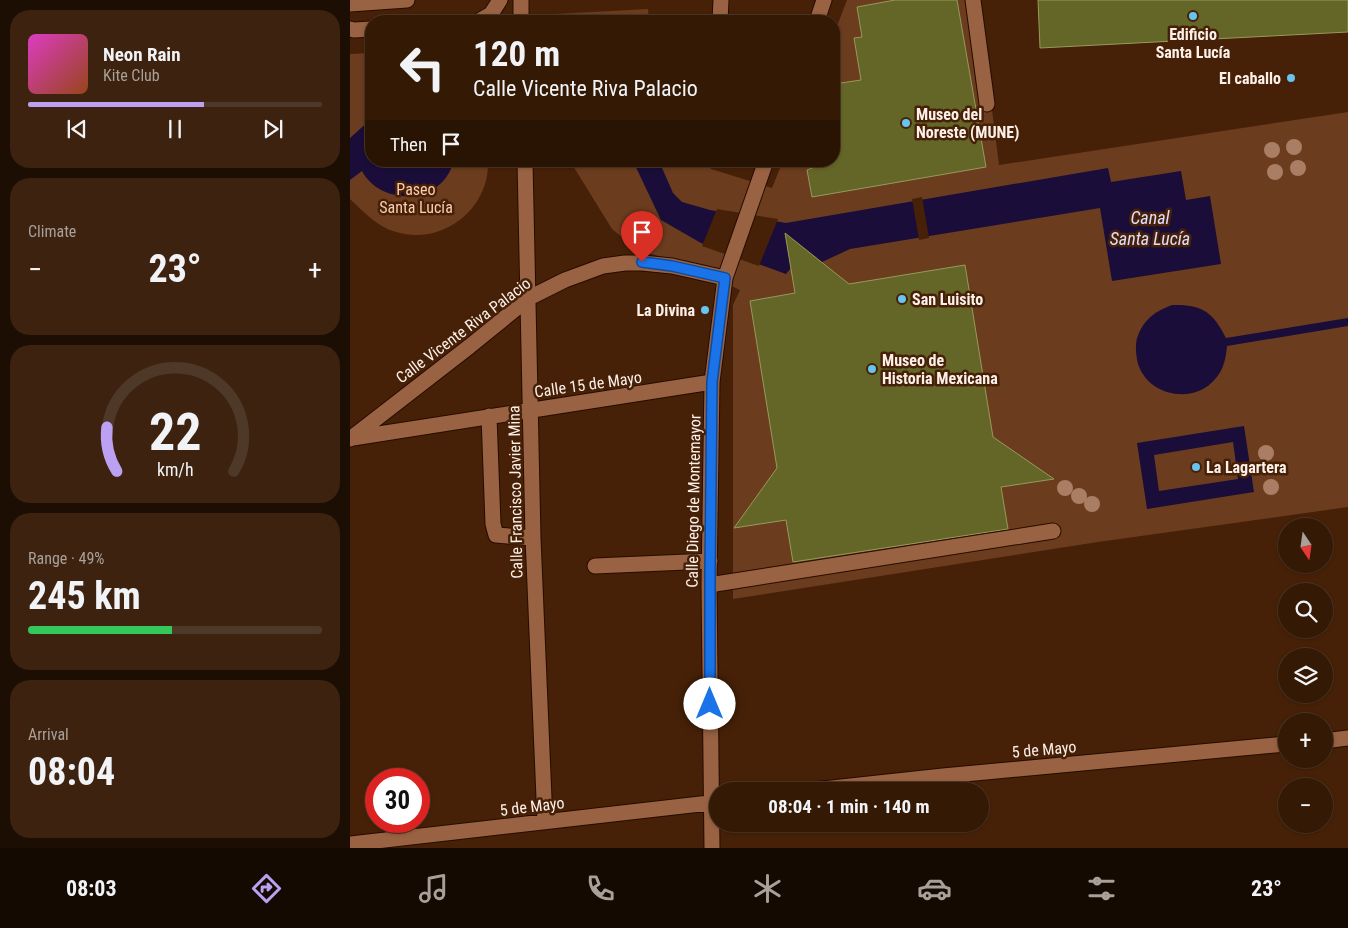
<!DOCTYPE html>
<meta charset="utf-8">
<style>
:root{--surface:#341905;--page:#3c220f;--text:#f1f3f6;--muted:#a9a09a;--line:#4e3827;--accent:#bca0f2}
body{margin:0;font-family:"Roboto Condensed",sans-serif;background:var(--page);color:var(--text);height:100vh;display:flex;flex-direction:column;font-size:19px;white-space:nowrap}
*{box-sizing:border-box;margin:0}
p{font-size:16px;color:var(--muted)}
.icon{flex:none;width:28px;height:28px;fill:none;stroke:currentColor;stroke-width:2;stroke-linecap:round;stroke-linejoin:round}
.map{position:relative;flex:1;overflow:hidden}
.side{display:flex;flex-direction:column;gap:10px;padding:10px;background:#1d0e03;width:350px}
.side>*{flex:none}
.guide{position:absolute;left:15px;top:15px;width:475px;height:152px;border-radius:20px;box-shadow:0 1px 4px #0004,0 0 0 1px var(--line);background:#341905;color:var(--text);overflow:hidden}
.needle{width:32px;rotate:167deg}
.fabs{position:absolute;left:928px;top:518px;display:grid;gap:10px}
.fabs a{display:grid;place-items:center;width:55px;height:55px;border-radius:50%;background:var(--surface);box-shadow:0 1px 4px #0004,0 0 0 1px var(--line);font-size:25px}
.speed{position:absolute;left:15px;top:768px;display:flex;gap:10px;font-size:25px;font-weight:700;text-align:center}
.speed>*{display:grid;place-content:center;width:65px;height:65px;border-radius:50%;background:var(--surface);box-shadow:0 1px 4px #0004,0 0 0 1px var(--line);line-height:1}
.speed .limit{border:8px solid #d22;background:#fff;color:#111}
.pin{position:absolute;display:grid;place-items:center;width:42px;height:42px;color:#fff;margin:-51px -21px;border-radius:50% 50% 50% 0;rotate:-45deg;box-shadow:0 0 5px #0007}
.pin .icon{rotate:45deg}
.me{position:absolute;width:55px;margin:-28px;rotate:0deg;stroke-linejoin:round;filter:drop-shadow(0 0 4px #0008)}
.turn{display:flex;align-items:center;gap:18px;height:105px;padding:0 25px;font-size:22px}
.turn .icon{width:65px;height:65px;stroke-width:2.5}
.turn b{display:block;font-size:35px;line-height:42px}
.then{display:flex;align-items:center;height:48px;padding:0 25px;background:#0003;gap:10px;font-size:19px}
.big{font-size:38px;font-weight:700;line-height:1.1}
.side .card{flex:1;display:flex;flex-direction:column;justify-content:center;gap:8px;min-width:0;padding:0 18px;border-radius:20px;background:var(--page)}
.side .dial{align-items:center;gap:0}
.dial svg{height:130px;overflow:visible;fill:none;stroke:var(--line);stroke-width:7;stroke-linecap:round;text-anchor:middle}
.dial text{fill:var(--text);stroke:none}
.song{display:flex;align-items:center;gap:15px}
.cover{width:60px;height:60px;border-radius:8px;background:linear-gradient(135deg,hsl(310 70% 55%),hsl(20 70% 35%))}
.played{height:5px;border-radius:2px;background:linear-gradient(90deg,var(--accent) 60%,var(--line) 60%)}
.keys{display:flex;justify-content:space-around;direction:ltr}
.heat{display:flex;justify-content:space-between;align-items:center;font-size:28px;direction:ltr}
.charge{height:8px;border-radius:4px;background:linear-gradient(90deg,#34c759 49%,var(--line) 0)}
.trip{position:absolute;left:359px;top:782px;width:280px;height:50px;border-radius:25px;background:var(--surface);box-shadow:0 1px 4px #0004,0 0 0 1px var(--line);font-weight:700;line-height:50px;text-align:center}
.dock{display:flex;height:80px;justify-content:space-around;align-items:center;background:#150a02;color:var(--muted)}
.dock .icon{width:35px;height:35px}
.dock .selected{color:var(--accent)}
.dock b{font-size:22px;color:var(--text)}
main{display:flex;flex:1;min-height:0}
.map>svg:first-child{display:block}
</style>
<main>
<section class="side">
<div class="card">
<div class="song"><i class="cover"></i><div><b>Neon Rain</b><p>Kite Club</p></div></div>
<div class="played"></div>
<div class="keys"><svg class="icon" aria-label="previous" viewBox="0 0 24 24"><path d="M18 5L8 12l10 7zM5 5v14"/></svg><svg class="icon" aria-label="pause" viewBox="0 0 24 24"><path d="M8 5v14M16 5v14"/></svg><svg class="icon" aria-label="next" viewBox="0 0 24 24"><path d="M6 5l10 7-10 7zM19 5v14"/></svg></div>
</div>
<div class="card"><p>Climate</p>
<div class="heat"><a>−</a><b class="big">23°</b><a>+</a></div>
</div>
<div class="card dial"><svg viewBox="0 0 100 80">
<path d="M14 69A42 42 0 1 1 86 69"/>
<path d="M14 69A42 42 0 0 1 8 42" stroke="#bca0f2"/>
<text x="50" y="56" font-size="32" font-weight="700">22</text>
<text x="50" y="72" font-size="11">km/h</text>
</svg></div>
<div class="card"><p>Range · 49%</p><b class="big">245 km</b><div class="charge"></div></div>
<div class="card"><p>Arrival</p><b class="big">08:04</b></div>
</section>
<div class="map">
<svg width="998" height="848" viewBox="0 0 998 848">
<rect width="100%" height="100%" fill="#462107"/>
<path fill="#6c3c1e" d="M497,0H628L649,165L998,112V507L748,542L383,599V305L390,290L333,263L288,250L262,229L220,161H359L361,169L422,188L433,161H484V34Z
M298,9L299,21H185L205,14Z
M21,53V161H138C140,209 92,246 46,232C27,227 14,212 0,199V54Z"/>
<path fill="#1a0d39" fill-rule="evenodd" d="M21,119V161H104C101,170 97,178 90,184C67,205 26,198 12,171L0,180V138Z
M283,161H309L323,193L332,202L360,210L436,223L758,168L761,182L831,171L836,200L860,196L871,264L762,281L750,208L500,249L472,262L441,268L436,274L351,243L311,220Z
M822,305C852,304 863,312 876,338L998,318V326L877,346C876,357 874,369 866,378C845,405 799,397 788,364C786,356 785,346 787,338C793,320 805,311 822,305Z
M894,426L904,492L797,509L787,443ZM883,442L888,479L809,491L804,455Z"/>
<path fill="#462107" d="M572,197L579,238L569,240L562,199Z
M367,209L428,219L409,266L352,246Z"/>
<path fill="#646627" stroke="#979a5b" d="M545,0H607L636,167L462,197L457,170L480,161H484V84L511,80L504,38L512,37L507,7Z
M688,0H998V32L690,48Z
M435,233L499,284L615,265L643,437L704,479L651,487L658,529L443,562L436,520L384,528L427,468L400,301L445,293Z"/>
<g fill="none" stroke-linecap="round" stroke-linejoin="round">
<g stroke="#260c00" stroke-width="17">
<path id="minor" d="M171,0V21
M623,0L637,104
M0,4L57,0
M129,21L141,14L150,0
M370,21L371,0
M467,21L474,0
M0,29L4,30L21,29
M175,161L183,538L195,822
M139,416L143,524L146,535L183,538
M3,438L362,382
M0,439L120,346L179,298L215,280L253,266L275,263H292L322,266L375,278
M245,566L360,561
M359,585L703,531
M974,741L998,738
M454,791L593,776L936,744
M0,844L368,802
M362,848L359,585L362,382L375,278L416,161"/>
</g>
<use href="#minor" stroke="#996242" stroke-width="15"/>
</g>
<g fill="#aa7e64">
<circle cx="944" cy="147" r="8"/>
<circle cx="922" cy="150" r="8"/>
<circle cx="948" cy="168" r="8"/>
<circle cx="925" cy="172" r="8"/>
<circle cx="916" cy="453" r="8"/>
<circle cx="921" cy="487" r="8"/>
<circle cx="715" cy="488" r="8"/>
<circle cx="729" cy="496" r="8"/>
<circle cx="742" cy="504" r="8"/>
</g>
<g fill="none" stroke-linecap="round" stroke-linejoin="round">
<g stroke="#114b97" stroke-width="12">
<path id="route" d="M292,262L322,266L375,278L362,382L360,573V704"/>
</g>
<use href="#route" stroke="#1a73e8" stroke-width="9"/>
</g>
<g fill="#67c4f0" stroke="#462107" stroke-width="2">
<circle cx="843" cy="16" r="5"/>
<circle cx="941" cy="78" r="5"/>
<circle cx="556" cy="123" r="5"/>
<circle cx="552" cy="299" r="5"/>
<circle cx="355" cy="310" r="5"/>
<circle cx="522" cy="369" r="5"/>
<circle cx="846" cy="467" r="5"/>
</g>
<g text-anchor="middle" stroke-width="5" stroke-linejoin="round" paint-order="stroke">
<g font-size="16" font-weight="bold" fill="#fdf0e9" stroke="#462107" text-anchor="start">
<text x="843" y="40" text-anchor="middle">Edificio<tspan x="843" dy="18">Santa Lucía</tspan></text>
<text x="931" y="84" text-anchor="end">El caballo</text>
<text x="566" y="120">Museo del<tspan x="566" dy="18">Noreste (MUNE)</tspan></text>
<text x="562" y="305">San Luisito</text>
<text x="345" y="316" text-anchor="end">La Divina</text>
<text x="532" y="366">Museo de<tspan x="532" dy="18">Historia Mexicana</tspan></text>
<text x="856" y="473">La Lagartera</text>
</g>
<g font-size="16" fill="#fccbb0" stroke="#462107">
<text x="66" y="195">Paseo<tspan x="66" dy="18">Santa Lucía</tspan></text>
</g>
<g font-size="16" fill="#fdf0e9" stroke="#462107">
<text transform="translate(113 330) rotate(-37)" y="6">Calle Vicente Riva Palacio</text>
<text transform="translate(238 384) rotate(-8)" y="6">Calle 15 de Mayo</text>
<text transform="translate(165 492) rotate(-91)" y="6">Calle Francisco Javier Mina</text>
<text transform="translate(343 501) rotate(-89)" y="6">Calle Diego de Montemayor</text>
<text transform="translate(694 749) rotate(-5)" y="6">5 de Mayo</text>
<text transform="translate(182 806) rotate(-7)" y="6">5 de Mayo</text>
</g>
<g font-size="18" font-style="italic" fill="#e0dcfd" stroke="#462107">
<text x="800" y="224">Canal<tspan x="800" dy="21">Santa Lucía</tspan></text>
</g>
</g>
</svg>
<div class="fabs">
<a><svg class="needle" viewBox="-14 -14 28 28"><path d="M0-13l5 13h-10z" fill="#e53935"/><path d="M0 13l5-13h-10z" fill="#a9a09a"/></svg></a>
<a><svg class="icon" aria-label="search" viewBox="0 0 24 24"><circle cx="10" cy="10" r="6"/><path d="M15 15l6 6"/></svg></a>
<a><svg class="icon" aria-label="layers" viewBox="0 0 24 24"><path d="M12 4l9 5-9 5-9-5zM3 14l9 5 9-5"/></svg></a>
<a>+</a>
<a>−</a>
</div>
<div class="speed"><div class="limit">30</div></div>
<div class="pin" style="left:292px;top:262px;background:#d93025"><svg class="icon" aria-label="arrive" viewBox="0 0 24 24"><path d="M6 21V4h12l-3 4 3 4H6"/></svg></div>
<svg class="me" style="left:360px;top:704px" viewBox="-20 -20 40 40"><circle r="19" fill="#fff"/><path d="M0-13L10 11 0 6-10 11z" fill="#1a73e8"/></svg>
<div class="trip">08:04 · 1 min · 140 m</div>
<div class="guide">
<div class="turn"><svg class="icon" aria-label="left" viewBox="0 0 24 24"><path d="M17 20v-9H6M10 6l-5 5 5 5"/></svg><div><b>120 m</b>Calle Vicente Riva Palacio</div></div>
<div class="then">Then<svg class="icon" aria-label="arrive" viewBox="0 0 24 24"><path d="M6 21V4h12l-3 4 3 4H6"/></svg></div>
</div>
</div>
</main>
<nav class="dock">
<b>08:03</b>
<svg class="icon selected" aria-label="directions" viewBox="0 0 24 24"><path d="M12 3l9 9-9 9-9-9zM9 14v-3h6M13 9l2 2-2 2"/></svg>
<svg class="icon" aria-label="music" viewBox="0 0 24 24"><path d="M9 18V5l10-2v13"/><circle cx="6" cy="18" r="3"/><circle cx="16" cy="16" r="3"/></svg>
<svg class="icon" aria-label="phone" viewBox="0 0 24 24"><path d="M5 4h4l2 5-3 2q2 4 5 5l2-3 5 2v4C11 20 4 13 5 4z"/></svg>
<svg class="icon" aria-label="climate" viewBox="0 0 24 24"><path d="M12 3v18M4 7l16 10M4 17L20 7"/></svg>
<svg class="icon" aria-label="car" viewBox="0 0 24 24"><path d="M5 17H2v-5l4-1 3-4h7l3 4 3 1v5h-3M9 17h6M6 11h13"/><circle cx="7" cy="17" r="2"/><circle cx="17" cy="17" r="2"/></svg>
<svg class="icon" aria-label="filters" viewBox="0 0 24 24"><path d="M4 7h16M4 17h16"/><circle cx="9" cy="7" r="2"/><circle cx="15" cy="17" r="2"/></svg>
<b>23°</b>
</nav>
